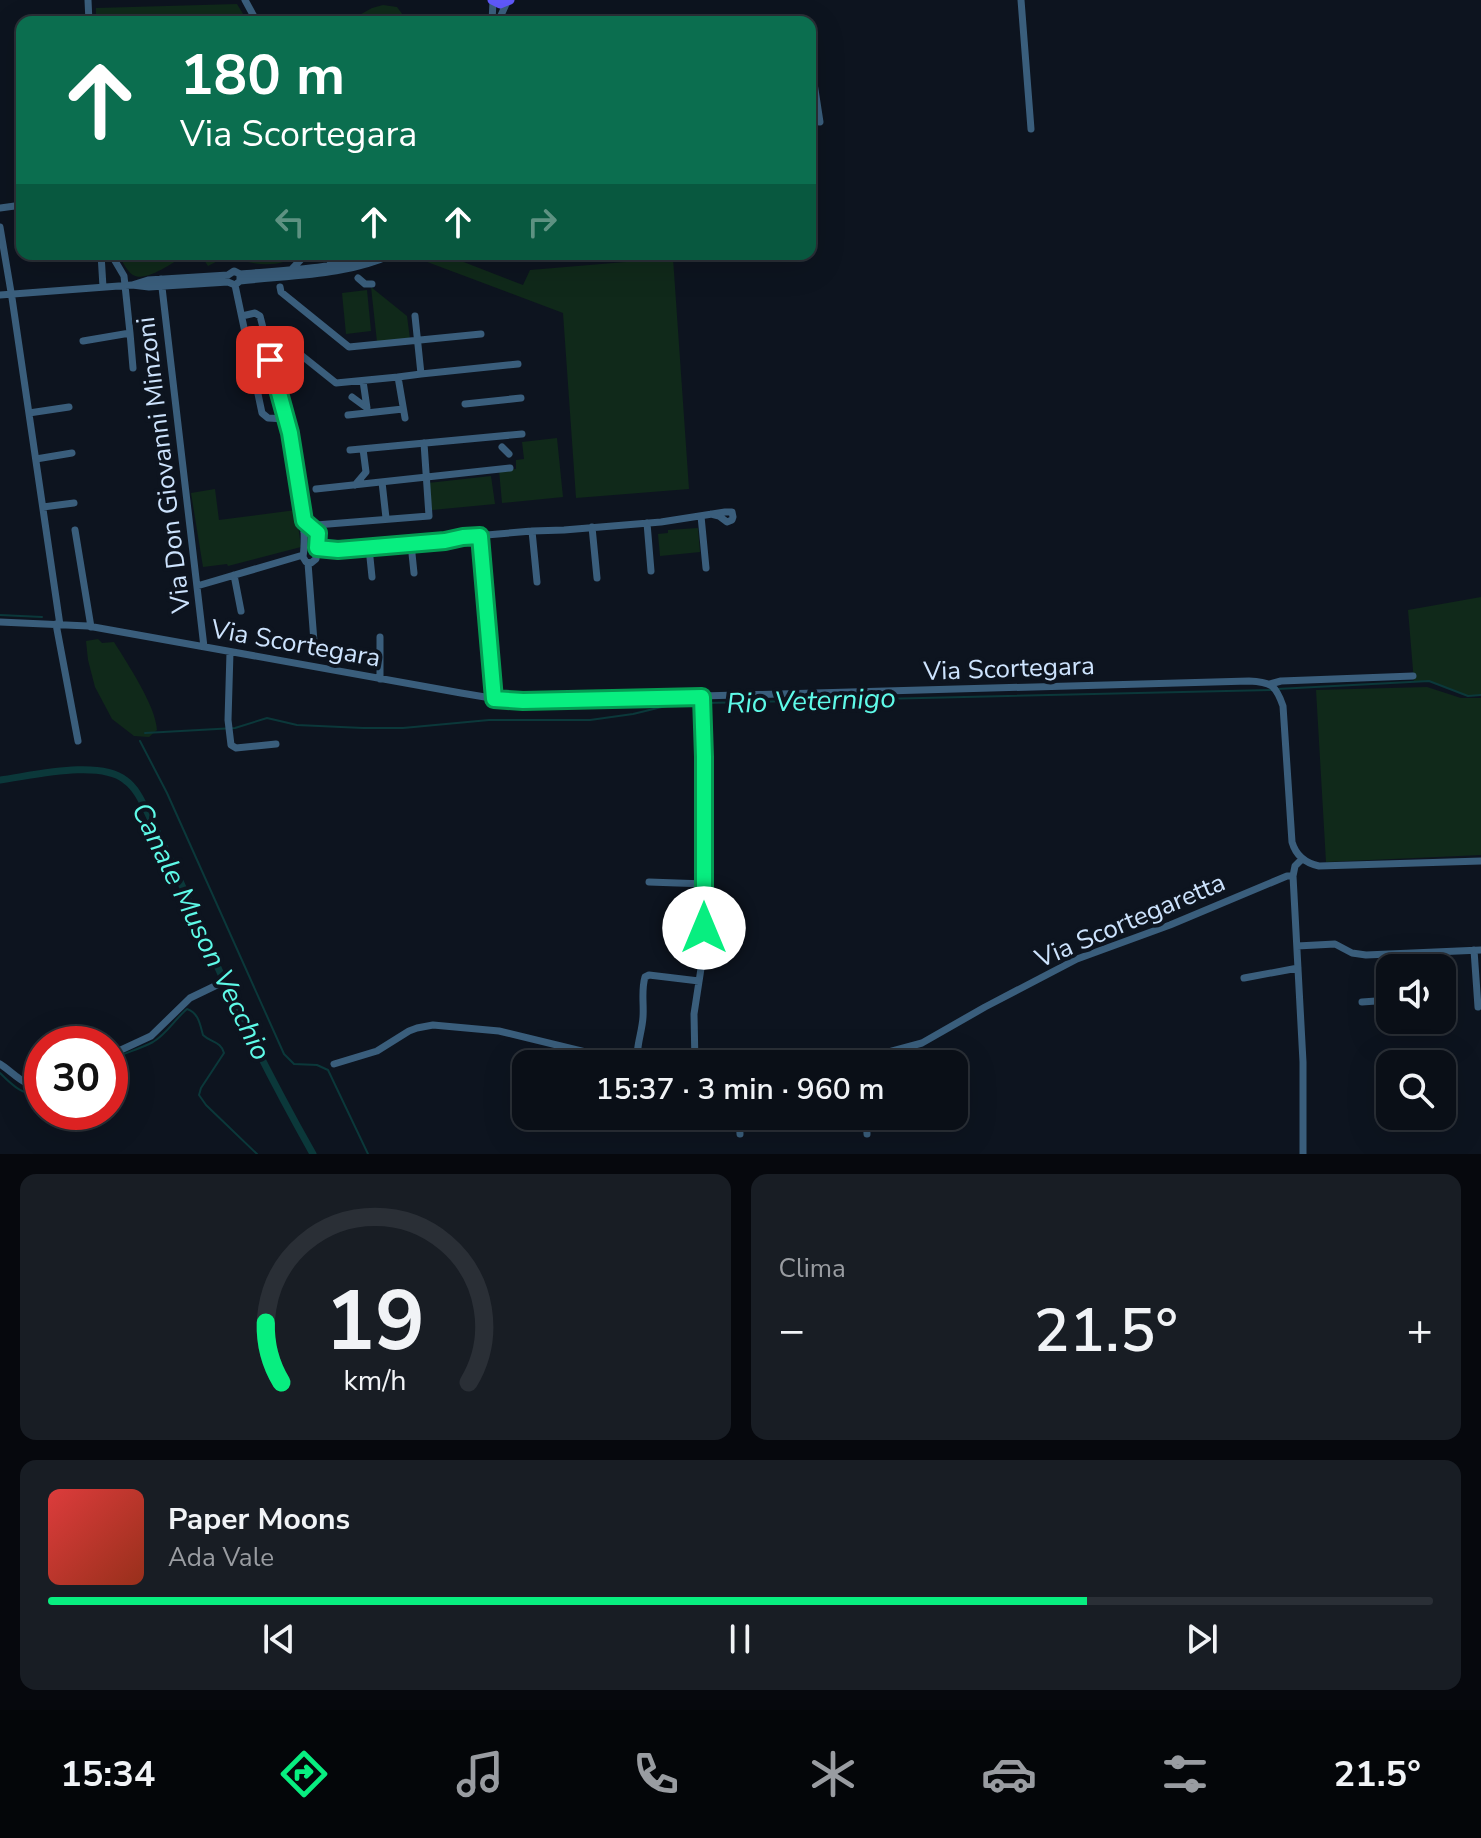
<!DOCTYPE html>
<html lang="it">
<meta charset="utf-8">
<style>
:root{--surface:#0a0f17;--page:#181d24;--text:#f1f3f6;--muted:#999ca1;--line:#2a2f36;--accent:#08ee80}
body{margin:0;font-family:"Nunito Sans",sans-serif;background:var(--page);color:var(--text);height:100vh;display:flex;flex-direction:column;font-size:30px;white-space:nowrap}
*{box-sizing:border-box;margin:0}
p{font-size:26px;color:var(--muted)}
.icon{flex:none;width:44px;height:44px;fill:none;stroke:currentColor;stroke-width:2;stroke-linecap:round;stroke-linejoin:round}
.map{position:relative;height:1154px;overflow:hidden}
.drawer{display:flex;flex-direction:column;gap:20px;padding:20px;background:#06080d;flex:1}
.drawer>*{flex:none}
.hud{position:absolute;left:16px;top:16px;width:800px;height:244px;border-radius:16px;box-shadow:0 8px 32px #0002,0 0 0 2px var(--line);background:#0b6e4f;color:#fff;overflow:hidden}
.tools{position:absolute;left:1376px;top:954px;display:grid;gap:16px}
.tools a{display:grid;place-items:center;width:80px;height:80px;border-radius:16px;background:var(--surface);box-shadow:0 8px 32px #0002,0 0 0 2px var(--line);font-size:40px}
.speed{position:absolute;left:24px;top:1026px;display:flex;gap:16px;font-size:40px;font-weight:700;text-align:center}
.speed>*{display:grid;place-content:center;width:104px;height:104px;border-radius:50%;background:var(--surface);box-shadow:0 8px 32px #0002,0 0 0 2px var(--line);line-height:1}
.speed .limit{border:12px solid #d22;background:#fff;color:#111}
.pin{position:absolute;display:grid;place-items:center;width:68px;height:68px;color:#fff;margin:-34px;border-radius:16px;box-shadow:0 4px 12px #0006}
.me{position:absolute;width:88px;margin:-44px;rotate:0deg;stroke-linejoin:round;filter:drop-shadow(0 0 6px #0008)}
.turn{display:flex;align-items:center;gap:28px;height:168px;padding:0 32px;font-size:36px}
.turn .icon{width:104px;height:104px;stroke-width:2.5}
.turn b{display:block;font-size:56px;line-height:68px}
.lanes{display:flex;align-items:center;height:76px;padding:0 32px;background:#0003;justify-content:center;gap:40px;direction:ltr}
.lanes .off{opacity:.35}
.big{font-size:60px;font-weight:600;line-height:1.1}
.drawer .widget{flex:1;display:flex;flex-direction:column;justify-content:center;gap:12px;min-width:0;padding:0 28px;border-radius:16px;background:var(--page)}
.drawer .dial{align-items:center;gap:0}
.dial svg{height:208px;overflow:visible;fill:none;stroke:var(--line);stroke-width:7;stroke-linecap:round;text-anchor:middle}
.dial text{fill:var(--text);stroke:none}
.song{display:flex;align-items:center;gap:24px}
.cover{width:96px;height:96px;border-radius:12px;background:linear-gradient(135deg,hsl(0 70% 55%),hsl(10 70% 35%))}
.played{height:8px;border-radius:4px;background:linear-gradient(90deg,var(--accent) 75%,var(--line) 75%)}
.keys{display:flex;justify-content:space-around;direction:ltr}
.heat{display:flex;justify-content:space-between;align-items:center;font-size:44px;direction:ltr}
.drawer .tiles{flex:1;display:grid;gap:20px;grid-template-columns:1fr 1fr}
.widget:last-child{grid-column:span 2}
.trip{position:absolute;left:512px;top:1050px;width:456px;height:80px;border-radius:16px;background:var(--surface);box-shadow:0 8px 32px #0002,0 0 0 2px var(--line);font-weight:600;line-height:80px;text-align:center}
.tabs{display:flex;height:128px;justify-content:space-around;align-items:center;background:#040609;color:var(--muted)}
.tabs .icon{width:56px;height:56px}
.tabs .selected{color:var(--accent)}
.tabs b{font-size:36px;color:var(--text)}
.map>svg:first-child{display:block}
</style>
<div class="map">
<svg width="1481" height="1154" viewBox="0 0 1481 1154">
<rect width="100%" height="100%" fill="#0d141f"/>
<path fill="#10291a" d="M237,4L248,22H96V8Z
M383,5L397,7L408,22H347L372,8Z
M118,254H187C175,261 146,283 133,275C127,272 122,260 118,254Z
M200,254H300C280,269 250,266 229,255L208,266Z
M413,254H443L523,285L530,270L673,258L689,489L576,498L563,313L422,260Z
M371,287L407,316L410,339L377,342Z
M367,290L371,331L346,334L342,293Z
M557,438L563,497L502,503L499,470L516,469V460L524,459L522,442Z
M491,476L495,504L432,510L428,483Z
M215,489L219,520L296,510L301,547L228,566L227,564L203,567L191,493Z
M698,528L700,552L660,556L658,534L668,533V530Z
M1481,597V695L1468,696L1429,681L1414,682L1408,610Z
M98,639L102,643L114,642C127,663 156,706 157,730L149,737L134,736L112,719L95,687L88,660L86,641Z
M1427,687L1461,698H1481V855L1326,862L1316,690Z"/>
<g fill="none" stroke-linecap="round" stroke-linejoin="round">
<path stroke="#0b383a" stroke-width="2" d="M0,615L42,617
M1277,689L1429,681L1468,696L1481,695
M705,703L1271,690
M145,733L235,728L267,718L297,725L363,728H403L489,720H590L633,714L670,705L699,704
M140,741L167,793L284,1054L294,1064L317,1065L328,1070L368,1154
M110,1060C124,1053 140,1049 153,1042C167,1034 175,1019 187,1009C199,1013 200,1025 203,1035C211,1043 221,1041 224,1053L201,1088L199,1095L206,1105L257,1154
M0,1073C12,1085 25,1098 42,1093"/>
<path stroke="#0b383a" stroke-width="7" d="M0,780C31,776 99,759 125,780C138,789 144,806 151,820C175,865 193,913 214,959C244,1026 277,1090 313,1154"/>
<path stroke="#3a5e7c" stroke-width="7" d="M88,0L89,22
M245,0L257,22
M1021,0L1031,129
M492,22L493,1
M498,22L507,2
M810,121L820,122L814,83
M0,208L22,205
M0,227L12,298L60,625
M101,254L103,287
M111,254L124,276L130,333
M324,254L334,265
M292,269L306,254
M358,278L365,284H372
M161,279L204,647
M240,281C292,275 346,276 393,254
M132,285L148,280L228,275L234,271L240,274C285,270 335,269 378,254
M235,285L262,413L268,418L285,419
M280,287L281,292L349,347L481,334
M0,295L132,285L149,287L228,282L235,285L240,281V274
M242,316L255,313L260,316L290,433L304,521C304,534 305,545 303,557L306,562L311,563L316,559L318,533L312,527L307,528L304,532
M271,331L336,383L398,377
M83,341L130,333L133,368
M421,374L518,364
M352,397L367,408L363,381
M465,404L521,398
M29,413L69,407
M348,415L403,409
M405,418L398,377L421,374L415,316
M502,447L509,454
M350,450L522,434
M36,459L72,453
M382,482L386,518
M355,485L366,472L363,449
M316,489L510,468
M43,507L74,503
M701,516L706,568
M647,523L651,571
M592,527L597,578
M315,529L316,525L429,516L424,443
M75,530L91,627
M532,531L537,582
M480,536L494,699
M411,544L414,573
M317,548L329,551L445,541L463,537L532,531L564,530L661,522L725,512H732L733,517L732,520L727,522L719,516L711,514
M369,548L372,577
M308,563L315,655
M234,575L241,611
M197,586L303,555
M0,622L88,626L461,693L497,699L523,701L1249,681C1271,682 1276,685 1283,706L1292,842C1296,856 1305,863 1319,866L1481,861
M56,624L78,741
M380,637V679
M230,652L228,720L231,745L236,748L276,744
M1270,684L1281,681L1413,676
M1302,859L1295,866L1293,876L1303,1062V1154
M649,882L705,884
M1297,946L1335,944L1352,953L1366,955L1481,950
M1474,950L1478,1007
M1415,953V968
M1244,978L1298,968
M1362,1002L1390,1000
M110,1055L151,1036L190,998L217,985
M0,1064C13,1072 25,1088 42,1086
M334,1064L377,1051L409,1031L417,1028L433,1025L499,1031L635,1064
M638,1064C635,1047 642,1034 643,1017C644,1004 641,990 645,977L649,975L699,981
M695,1064L694,1014L704,949V757L702,697
M854,1064L870,1057L922,1043L985,1007L1077,959L1170,925L1287,876H1293
M739,1116L740,1134
M866,1116L867,1134"/>
<path stroke="#5f58f9" stroke-width="9" d="M492,0L500,4L510,0"/>
</g>
<g fill="none" stroke-linecap="round" stroke-linejoin="round">
<g stroke="#059b53" stroke-width="20">
<path id="route" d="M270,360L290,433L304,521L318,533L317,548L338,550L445,541L463,537L480,536L494,699L523,701L702,697L704,757V928"/>
</g>
<use href="#route" stroke="#08ee80" stroke-width="14"/>
</g>
<g text-anchor="middle" stroke-width="8" stroke-linejoin="round" paint-order="stroke">
<g font-size="26" fill="#cde3fd" stroke="#0d141f">
<text transform="translate(163 465) rotate(-97)" y="9">Via Don Giovanni Minzoni</text>
<text transform="translate(296 643) rotate(10)" y="9">Via Scortegara</text>
<text transform="translate(1009 668) rotate(-2)" y="9">Via Scortegara</text>
<text transform="translate(1130 920) rotate(-23)" y="9">Via Scortegaretta</text>
</g>
<g font-size="28" font-style="italic" fill="#5efae8" stroke="#0d141f">
<text transform="translate(811 700) rotate(-2)" y="10">Rio Veternigo</text>
<text transform="translate(202 931) rotate(64)" y="10">Canale Muson Vecchio</text>
</g>
</g>
</svg>
<div class="tools">
<a><svg class="icon" aria-label="sound" viewBox="0 0 24 24"><path d="M4 9h4l5-4v14l-5-4H4zM17 9q2 3 0 6"/></svg></a>
<a><svg class="icon" aria-label="search" viewBox="0 0 24 24"><circle cx="10" cy="10" r="6"/><path d="M15 15l6 6"/></svg></a>
</div>
<div class="speed"><div class="limit">30</div></div>
<div class="pin" style="left:270px;top:360px;background:#d93025"><svg class="icon" aria-label="arrive" viewBox="0 0 24 24"><path d="M6 21V4h12l-3 4 3 4H6"/></svg></div>
<svg class="me" style="left:704px;top:928px" viewBox="-20 -20 40 40"><circle r="19" fill="#fff"/><path d="M0-13L10 11 0 6-10 11z" fill="#08ee80"/></svg>
<div class="trip">15:37 · 3 min · 960 m</div>
<div class="hud">
<div class="turn"><svg class="icon" aria-label="ahead" viewBox="0 0 24 24"><path d="M12 20V5M6 11l6-6 6 6"/></svg><div><b>180 m</b>Via Scortegara</div></div>
<div class="lanes"><svg class="icon off" aria-label="left" viewBox="0 0 24 24"><path d="M17 20v-9H6M10 6l-5 5 5 5"/></svg><svg class="icon" aria-label="ahead" viewBox="0 0 24 24"><path d="M12 20V5M6 11l6-6 6 6"/></svg><svg class="icon" aria-label="ahead" viewBox="0 0 24 24"><path d="M12 20V5M6 11l6-6 6 6"/></svg><svg class="icon off" aria-label="right" viewBox="0 0 24 24"><path d="M7 20v-9h11M14 6l5 5-5 5"/></svg></div>
</div>
</div>
<section class="drawer">
<div class="tiles">
<div class="widget dial"><svg viewBox="0 0 100 80">
<path d="M14 69A42 42 0 1 1 86 69"/>
<path d="M14 69A42 42 0 0 1 8 46" stroke="#08ee80"/>
<text x="50" y="56" font-size="32" font-weight="700">19</text>
<text x="50" y="72" font-size="11">km/h</text>
</svg></div>
<div class="widget"><p>Clima</p>
<div class="heat"><a>−</a><b class="big">21.5°</b><a>+</a></div>
</div>
<div class="widget">
<div class="song"><i class="cover"></i><div><b>Paper Moons</b><p>Ada Vale</p></div></div>
<div class="played"></div>
<div class="keys"><svg class="icon" aria-label="previous" viewBox="0 0 24 24"><path d="M18 5L8 12l10 7zM5 5v14"/></svg><svg class="icon" aria-label="pause" viewBox="0 0 24 24"><path d="M8 5v14M16 5v14"/></svg><svg class="icon" aria-label="next" viewBox="0 0 24 24"><path d="M6 5l10 7-10 7zM19 5v14"/></svg></div>
</div>
</div>
</section>
<nav class="tabs">
<b>15:34</b>
<svg class="icon selected" aria-label="directions" viewBox="0 0 24 24"><path d="M12 3l9 9-9 9-9-9zM9 14v-3h6M13 9l2 2-2 2"/></svg>
<svg class="icon" aria-label="music" viewBox="0 0 24 24"><path d="M9 18V5l10-2v13"/><circle cx="6" cy="18" r="3"/><circle cx="16" cy="16" r="3"/></svg>
<svg class="icon" aria-label="phone" viewBox="0 0 24 24"><path d="M5 4h4l2 5-3 2q2 4 5 5l2-3 5 2v4C11 20 4 13 5 4z"/></svg>
<svg class="icon" aria-label="climate" viewBox="0 0 24 24"><path d="M12 3v18M4 7l16 10M4 17L20 7"/></svg>
<svg class="icon" aria-label="car" viewBox="0 0 24 24"><path d="M5 17H2v-5l4-1 3-4h7l3 4 3 1v5h-3M9 17h6M6 11h13"/><circle cx="7" cy="17" r="2"/><circle cx="17" cy="17" r="2"/></svg>
<svg class="icon" aria-label="filters" viewBox="0 0 24 24"><path d="M4 7h16M4 17h16"/><circle cx="9" cy="7" r="2"/><circle cx="15" cy="17" r="2"/></svg>
<b>21.5°</b>
</nav>
